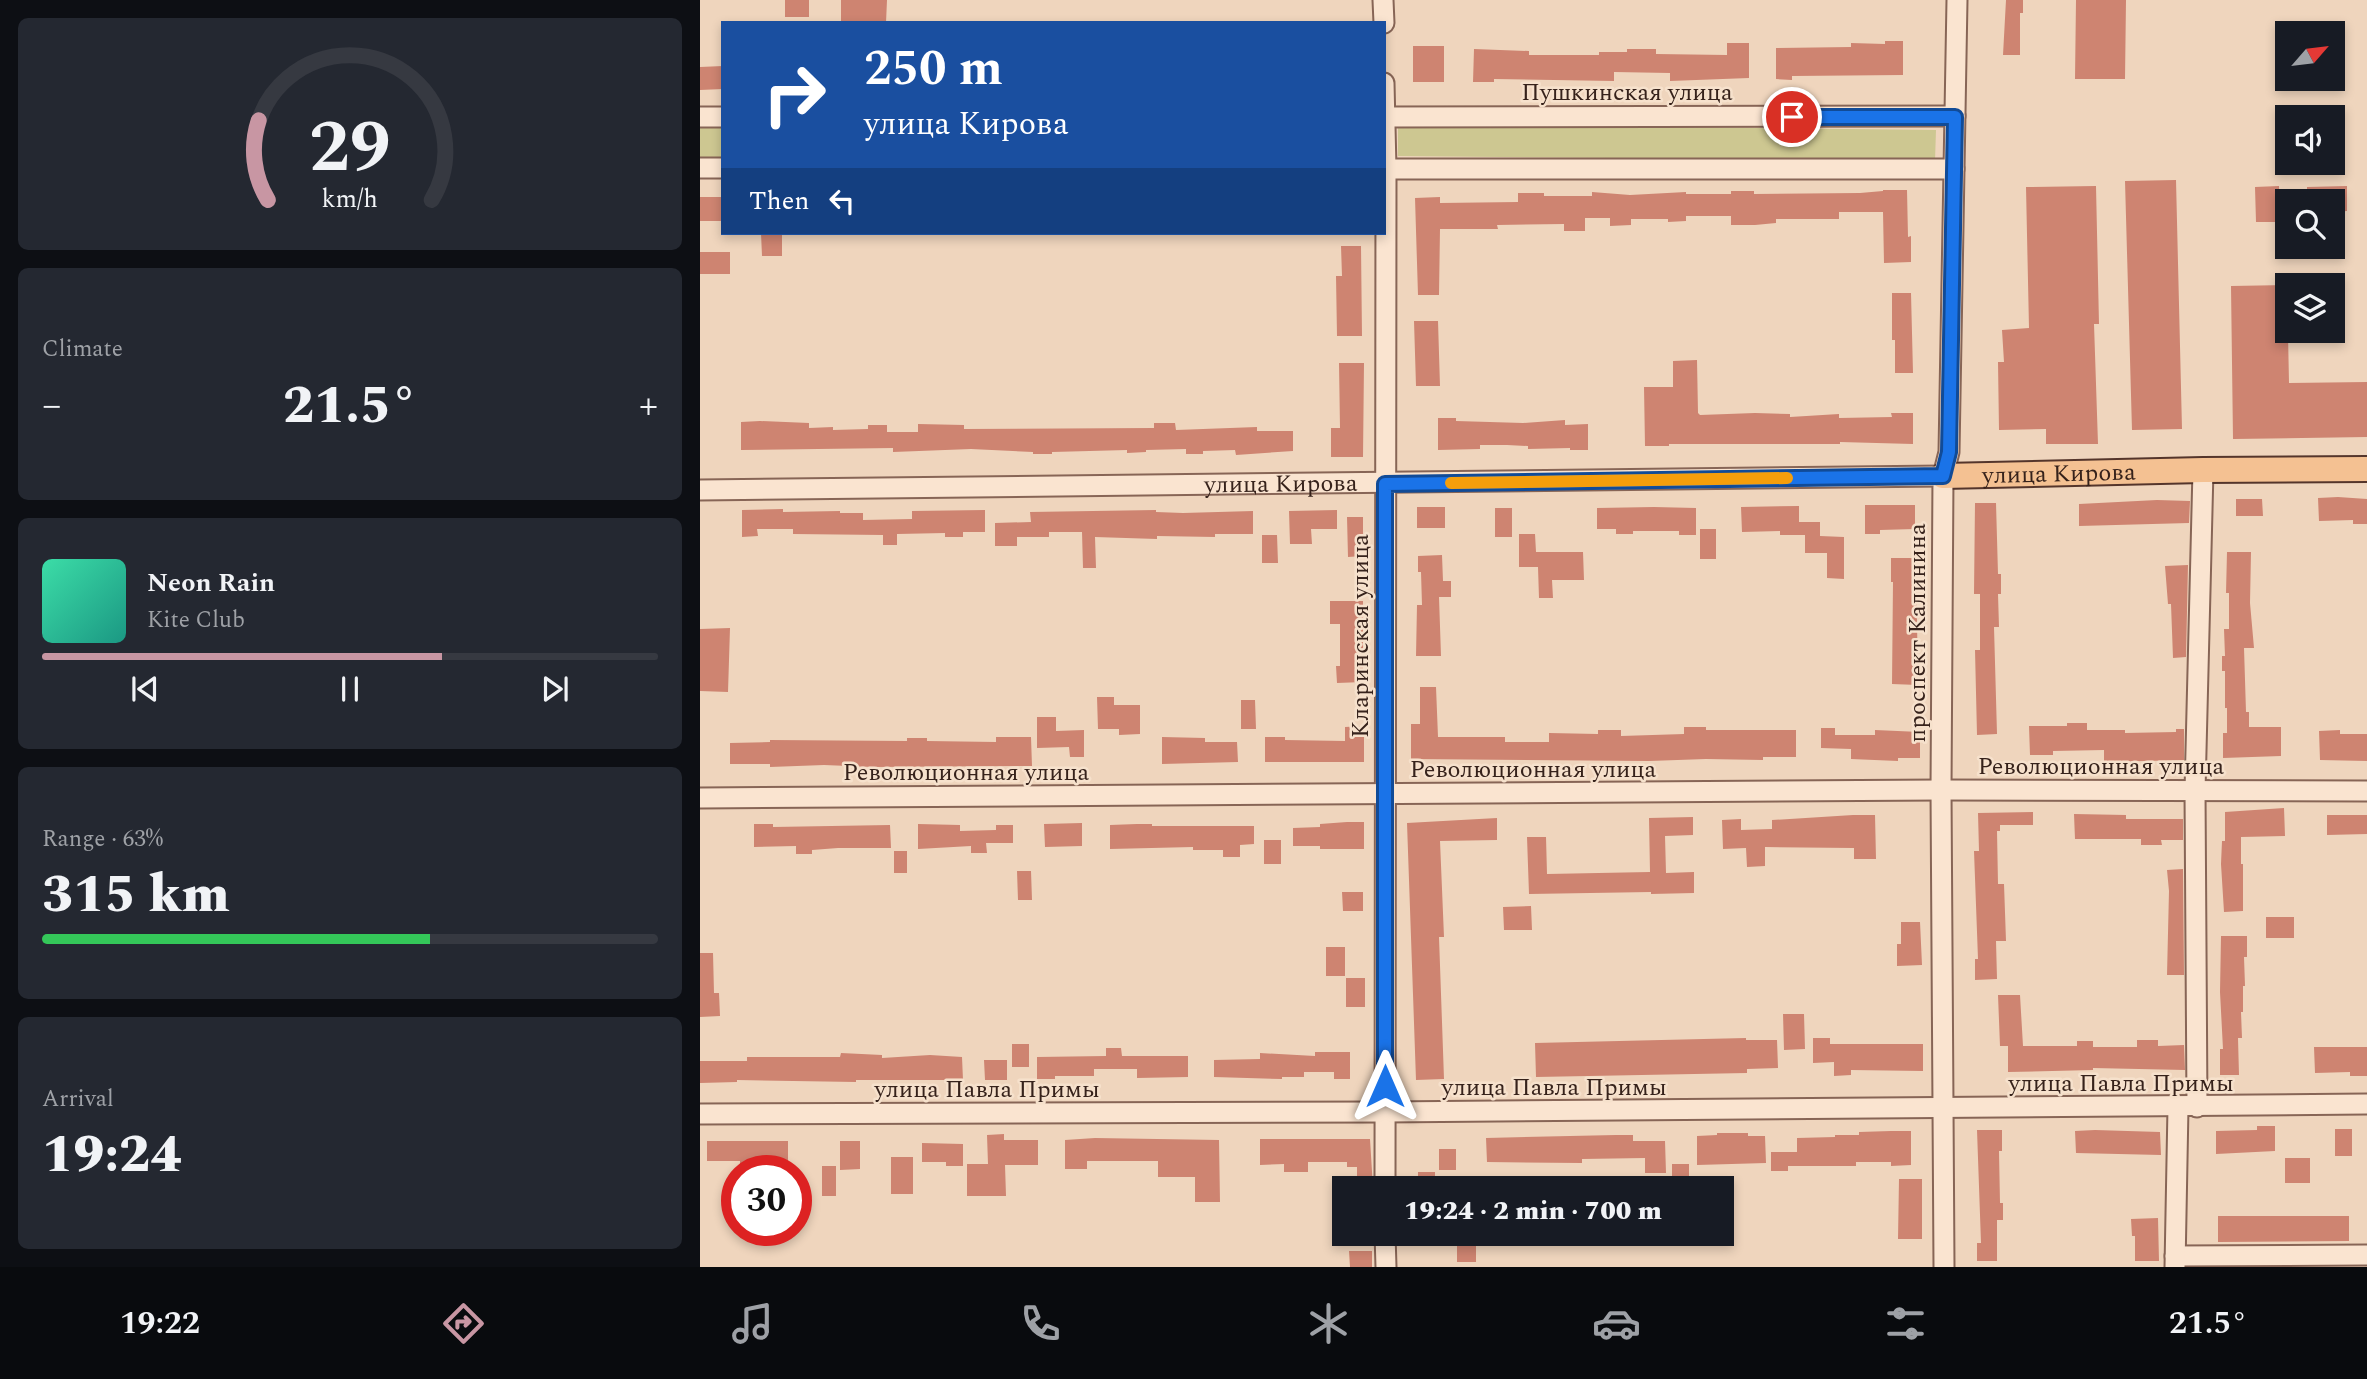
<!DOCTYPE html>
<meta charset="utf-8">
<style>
:root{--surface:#171b24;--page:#242831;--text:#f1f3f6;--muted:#9ea1a6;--line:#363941;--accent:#c896a3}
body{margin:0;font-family:Spectral,serif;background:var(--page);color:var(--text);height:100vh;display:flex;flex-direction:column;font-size:26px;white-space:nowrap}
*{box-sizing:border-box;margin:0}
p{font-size:23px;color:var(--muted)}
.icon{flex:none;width:38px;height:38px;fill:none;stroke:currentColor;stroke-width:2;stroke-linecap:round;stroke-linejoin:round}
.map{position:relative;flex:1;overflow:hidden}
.details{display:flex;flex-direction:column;gap:18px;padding:18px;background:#0d0f14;width:700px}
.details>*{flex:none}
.banner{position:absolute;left:21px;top:21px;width:665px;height:214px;border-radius:0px;box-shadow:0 4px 10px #0003;background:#1a4fa0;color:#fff;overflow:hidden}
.needle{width:46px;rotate:62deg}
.fabs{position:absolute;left:1575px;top:21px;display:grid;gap:14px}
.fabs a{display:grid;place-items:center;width:70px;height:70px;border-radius:0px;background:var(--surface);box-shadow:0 4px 10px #0003;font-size:35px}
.speed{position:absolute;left:21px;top:1155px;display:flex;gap:14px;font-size:35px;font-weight:700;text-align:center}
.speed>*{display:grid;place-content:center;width:91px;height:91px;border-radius:50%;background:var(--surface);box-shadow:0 4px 10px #0003;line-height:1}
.speed .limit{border:10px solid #d22;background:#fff;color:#111}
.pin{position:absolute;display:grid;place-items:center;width:60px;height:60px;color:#fff;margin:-30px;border:4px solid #fff;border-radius:50%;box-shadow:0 2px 7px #0007}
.me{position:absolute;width:77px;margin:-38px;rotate:0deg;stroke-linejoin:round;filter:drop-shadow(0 0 5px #0008)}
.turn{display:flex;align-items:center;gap:24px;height:147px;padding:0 28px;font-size:32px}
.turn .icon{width:91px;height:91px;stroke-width:2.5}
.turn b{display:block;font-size:49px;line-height:60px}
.then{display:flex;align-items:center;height:66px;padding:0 28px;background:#0003;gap:14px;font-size:26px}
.big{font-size:52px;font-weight:800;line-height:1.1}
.details .tile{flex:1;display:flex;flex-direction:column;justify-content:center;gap:10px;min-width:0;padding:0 24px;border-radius:10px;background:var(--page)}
.details .dial{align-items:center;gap:0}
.dial svg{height:182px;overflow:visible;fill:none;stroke:var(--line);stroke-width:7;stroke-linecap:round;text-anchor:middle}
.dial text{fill:var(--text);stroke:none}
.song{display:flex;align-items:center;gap:21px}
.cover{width:84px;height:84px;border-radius:10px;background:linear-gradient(135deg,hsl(160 70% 55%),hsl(170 70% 35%))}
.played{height:7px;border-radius:4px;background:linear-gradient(90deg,var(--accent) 65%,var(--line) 65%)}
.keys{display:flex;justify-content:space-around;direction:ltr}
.heat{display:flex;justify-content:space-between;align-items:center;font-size:38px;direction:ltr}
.charge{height:10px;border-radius:5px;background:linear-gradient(90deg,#34c759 63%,var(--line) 0)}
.trip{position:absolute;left:632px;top:1176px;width:402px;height:70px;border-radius:0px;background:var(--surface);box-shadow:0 4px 10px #0003;font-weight:800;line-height:70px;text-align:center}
.dock{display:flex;height:112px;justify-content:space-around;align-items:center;background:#090b0e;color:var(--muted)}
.dock .icon{width:49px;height:49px}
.dock .active{color:var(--accent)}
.dock b{font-size:32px;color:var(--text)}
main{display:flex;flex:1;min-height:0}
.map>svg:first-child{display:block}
</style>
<main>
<section class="details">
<div class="tile dial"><svg viewBox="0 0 100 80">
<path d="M14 69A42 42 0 1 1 86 69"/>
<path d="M14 69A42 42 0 0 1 10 34" stroke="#c896a3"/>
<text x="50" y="56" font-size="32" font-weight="700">29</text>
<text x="50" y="72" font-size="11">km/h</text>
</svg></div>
<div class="tile"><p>Climate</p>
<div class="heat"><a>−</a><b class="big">21.5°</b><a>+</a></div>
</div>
<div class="tile">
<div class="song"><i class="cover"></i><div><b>Neon Rain</b><p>Kite Club</p></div></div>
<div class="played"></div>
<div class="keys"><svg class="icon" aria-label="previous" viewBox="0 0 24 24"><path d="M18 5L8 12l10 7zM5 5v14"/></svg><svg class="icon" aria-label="pause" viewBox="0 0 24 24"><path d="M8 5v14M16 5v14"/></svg><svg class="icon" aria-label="next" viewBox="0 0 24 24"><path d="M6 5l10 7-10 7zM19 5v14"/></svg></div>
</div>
<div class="tile"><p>Range · 63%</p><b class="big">315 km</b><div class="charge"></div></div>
<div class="tile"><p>Arrival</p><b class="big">19:24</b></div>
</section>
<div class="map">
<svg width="1667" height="1267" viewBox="0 0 1667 1267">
<rect width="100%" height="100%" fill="#efd5bd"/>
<path fill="#cdc791" d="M0,124H23V158H0Z
M698,124L1236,130L1235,161L698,156Z"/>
<path fill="#ce8471" d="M85,0H109V17H85Z
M141,0H187L186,23H141Z
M1306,0H1323V13H1320V55H1303Z
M1376,0H1426L1425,79H1375Z
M1185,41H1203V75L1092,76V80L1076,79V48L1151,47V43L1185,44Z
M1027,43H1049V78L970,81V73L914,72V81L794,79V82H773L774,49L829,51V55H899V52H927V49H956V54L1027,55Z
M713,46H744V82H713Z
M23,66V89L0,90V67Z
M1476,180L1482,429L1432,430L1425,181Z
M1396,186L1399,324H1394L1398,444H1346V429L1299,430L1298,362H1304L1302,330L1329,328L1326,187Z
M1579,186L1580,222H1556L1555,187Z
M1647,186V211L1633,212V201H1607V187Z
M1183,190H1207L1208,237L1211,236V262L1184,263L1183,212H1139V219H1076V223L1055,225H1031V216H986V221L968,222V219H931V225L910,226V218H885V231H864V224L797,225L798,229H740L739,295H718L715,198L740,197V203L818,202V193H844V196H892V192L930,195L986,192V194H1031V191H1054V194L1160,193L1183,191Z
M0,197H23V221H0Z
M61,233H82V256H62Z
M641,246H661L662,336H637L636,276H642Z
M0,252H30V274H0Z
M1587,285L1589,383L1667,382V437L1533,439L1531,286Z
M1192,293H1211L1213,373H1195V340H1192Z
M714,321H738L740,386H716Z
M997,360L998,413L1000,415L1055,413L1090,414V417L1139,414V418L1192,417L1191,413H1213V444L1140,442V444H969V446H945L944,387H973V361Z
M639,363H664L663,457H631V428H640Z
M738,418H756V421L823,423L865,420V425L888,424V450H870V448L828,449V446L807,445H780V449L738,450Z
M60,421L109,423V428L133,427V430L168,429V425H187V432H218V424L264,425V429L454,428V423H475L476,430L557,427V431H593V451L536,455L535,450L503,451V454H486V449L446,450V452L427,453V450L352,452V454H333V452L271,449L193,452V448L41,450V422Z
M1638,497L1667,499V524H1653V520L1619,521L1618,498Z
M1536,499H1562L1563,516H1536Z
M1457,500L1490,501L1489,523L1379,526V504Z
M1275,503H1296L1298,574H1301V594H1298L1299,627H1294L1297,734L1277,735L1275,650H1280V594H1274Z
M1165,505H1215V529L1180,530V534H1165Z
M1099,506V522H1120V536L1144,537V579L1127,578V553H1105V535H1080V531L1042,532L1041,507Z
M717,507H745V528H717Z
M954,507L996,508V535H979V531H933V534H916V529H897V508Z
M795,508H812V537H795Z
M83,509V512L140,511V513H163V520L212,519V511L285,510V532H263V537H245V533L197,534V545H183V535L93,534V529H57L58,536L42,537V510Z
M456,510V512L483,513L553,511V534H515V537L457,536V539L395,537L396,568H383L382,532H349V537H317V546H295V523L331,522L330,512Z
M637,510V529H611L612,544H590L589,511Z
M647,517H663V556L648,557Z
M1000,529H1016V559H1000Z
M819,534H835L836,552H883L884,580H852L853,598H839L838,567H819Z
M562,535H577L578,563H562Z
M1527,552H1551L1550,603L1554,648H1544L1546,712H1549V727H1581V756L1523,758V733H1527V708H1525V671H1522V656H1525L1524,629H1529V593H1526Z
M742,555L743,581H751V597H739L741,656H716L717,605H722L721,572H718V556Z
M1191,558H1216L1218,685L1192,684L1193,582H1191Z
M1488,565L1486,657L1473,658L1471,604H1468L1465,566Z
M630,601H663V682L637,683L636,666H640V624H630Z
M30,628L28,692L0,691V629Z
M720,687H736L738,737H805V742H849V733L898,734V730H921V736L984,734V727H1006V730H1096V757H1063V760L1006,759L949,761L711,759V724H720Z
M397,697H414V705H440V734L419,735V729H398Z
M541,700H555L556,729H541Z
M337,717H356V731L384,730V757H370L369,747L337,748Z
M1367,723H1387V730H1425V733L1476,732V729H1484V760L1404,762V750L1353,751V755H1330L1329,726H1367Z
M664,726V762H565V737H585V740L645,741V727Z
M1121,728H1135V735H1175V730L1220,732V758H1198V761L1151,759V749L1121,748Z
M1640,730V734H1667V761L1620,760L1619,731Z
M296,737H331L332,766L173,767L124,765L70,767V764H30V743L70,742V740L207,741V738H227V741L296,742Z
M462,737L505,738V742H537L538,762L462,764Z
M1584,808L1585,836L1541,837V864H1543V911L1524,912L1521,864L1522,841H1525V812Z
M1333,812V825H1300V831H1297L1298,884H1304L1306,941H1296L1297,979L1275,980V959H1278L1274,851H1279L1278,813Z
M1374,814L1426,815V819H1483V840H1461L1462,845H1441V839H1375Z
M1153,815H1175L1176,859H1154V848L1065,847V866L1047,867L1046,848L1023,849L1022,820L1041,819V830L1072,829V820Z
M1627,815H1667V834L1627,835Z
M993,817V835L965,836L966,873L994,872V893L951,894V892L829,894L827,837H846L847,874L950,872L949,818Z
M797,818V840L740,841L744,937H739L744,1079L716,1080L707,823Z
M647,822H664V849H620V846H593V828L620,827V824Z
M382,823V846L345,847L344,824Z
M54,824H73V827L190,825L191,848H138L112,850V854H96V846L54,847Z
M218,824L260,825V831L296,830V825H313V843H286L287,853H271V846L218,849Z
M437,824H452V826H554V844L540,845V857H523V850H493V847L410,849V825Z
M564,840H581V864H564Z
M194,851H207V873H194Z
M1483,869L1484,975H1467L1469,891L1467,870Z
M317,871H331L332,900H318Z
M642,892H663V911H643Z
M831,906L832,930H804L803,907Z
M1566,917H1594V938H1566Z
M1201,922H1220L1222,965L1197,966V944H1201Z
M1521,936H1547V957H1544L1545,986H1543V1012H1541L1542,1038H1538L1539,1075H1520V1049H1523L1520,992Z
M626,947H645V976H626Z
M0,953H13L14,993H19L20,1016L0,1017Z
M646,978H665V1007H646Z
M1298,995H1320L1323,1046H1377V1041H1393V1047H1437V1040H1458V1046L1484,1045L1485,1070L1393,1068V1070L1308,1072V1046H1300Z
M1083,1014H1104L1105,1049L1084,1050Z
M1046,1038V1040H1077L1078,1068L1047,1069V1073L836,1077L835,1043Z
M1113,1038H1130V1044H1223V1071L1151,1070V1075L1134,1076V1062L1113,1063Z
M312,1044H329V1067H312Z
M1614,1047H1667V1076H1650V1072L1615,1073Z
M406,1048H421L422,1056H488V1077L437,1078V1069H394V1076H355V1079H337V1057L406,1056Z
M615,1052H650V1079H634V1072H604V1077H582V1079L514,1077V1060L560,1059V1053L615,1056Z
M141,1053L182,1055V1058L230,1055L262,1057L263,1080H156V1082L37,1080V1082L0,1083V1061H47V1057H140Z
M284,1060H307V1080H285Z
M1557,1126H1575V1151L1516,1154V1131L1557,1130Z
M1635,1129H1652V1156H1635Z
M1277,1130H1302V1151H1299L1300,1203H1303V1220H1297V1261H1277V1243H1281Z
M1395,1130L1460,1132L1461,1155L1376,1153L1375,1131Z
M1191,1131H1211V1165L1191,1166V1162H1156V1166H1088V1171H1071V1152H1097V1138L1135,1137V1135H1159V1132Z
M1017,1133H1048V1136H1065L1066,1163L997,1165V1136L1017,1135Z
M304,1134V1140H338V1165H305L306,1196H267V1164H288L287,1135Z
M916,1135H933V1141H965L966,1173H945V1158L882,1159V1163L787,1162L786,1138Z
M395,1138L519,1140L520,1202H495V1177H458V1161H387V1169H365V1140Z
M560,1139H670L673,1188H657V1167H647V1162H608V1172H584V1164L560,1165Z
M7,1141H88V1168L40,1171V1161H7Z
M140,1141H160V1169L140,1170Z
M222,1143L263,1144V1166H246V1162H222Z
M739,1149H756V1170H739Z
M191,1157H213V1194H191Z
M1585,1158H1610V1183H1585Z
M972,1164H989V1188H972Z
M122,1166H136V1196H122Z
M718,1172H735V1188H718Z
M1199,1179H1222V1239H1198Z
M1518,1216H1649V1241L1518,1242Z
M1458,1218L1459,1261H1435V1236H1432L1431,1219Z
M757,1234H776V1262H757Z
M649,1251H672V1267H650Z"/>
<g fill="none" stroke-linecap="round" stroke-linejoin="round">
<g stroke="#876556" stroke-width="23">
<g id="minor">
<path d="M683,0L684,23"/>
<path d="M684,83L686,169L685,1188"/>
<path d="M0,117H23"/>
<path d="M684,117L1255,116"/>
<path d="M0,168H23"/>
<path d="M684,169H1254"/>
<path id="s1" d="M0,490L1243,476"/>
<path d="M0,798L1241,790L1667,791"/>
<path d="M1497,1107L1495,791L1503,470"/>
<path d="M0,1114L685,1112L1667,1104"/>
<path d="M685,1234L686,1267"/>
<path d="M1475,1256L1667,1255"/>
<path d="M1244,1267L1241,790L1243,476L1249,452L1257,0"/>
<path d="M1475,1267L1478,1107"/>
</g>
</g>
<g stroke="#54352b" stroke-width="28">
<g id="major">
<path id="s2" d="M1243,476L1503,470L1667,469"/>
</g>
</g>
<use href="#minor" stroke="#fae4d0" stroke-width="19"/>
<use href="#major" stroke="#f4c192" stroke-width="24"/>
</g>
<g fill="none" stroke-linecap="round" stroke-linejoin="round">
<g stroke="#114b97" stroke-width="18">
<path id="route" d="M685,1086V484L1243,476L1249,452L1255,117H1092"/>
</g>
<use href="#route" stroke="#1a73e8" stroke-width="12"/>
<path stroke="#f59e0b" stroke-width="12" d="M751,483L1087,478"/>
</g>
<g text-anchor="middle" stroke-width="5" stroke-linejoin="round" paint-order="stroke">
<g font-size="24" fill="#36221b" stroke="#f6e1cc">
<text x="927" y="100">Пушкинская улица</text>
<text dy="8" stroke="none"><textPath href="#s2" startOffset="116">улица Кирова</textPath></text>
<text dy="8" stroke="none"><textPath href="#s1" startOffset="581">улица Кирова</textPath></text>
<text transform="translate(1217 633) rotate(-90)" y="8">проспект Калинина</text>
<text transform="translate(660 636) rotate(-90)" y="8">Кларинская улица</text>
<text x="1401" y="774">Революционная улица</text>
<text x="833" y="777">Революционная улица</text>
<text x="266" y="780">Революционная улица</text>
<text x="1421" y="1091">улица Павла Примы</text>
<text x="854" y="1095">улица Павла Примы</text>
<text x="287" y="1097">улица Павла Примы</text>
</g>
</g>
</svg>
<div class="fabs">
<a><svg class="needle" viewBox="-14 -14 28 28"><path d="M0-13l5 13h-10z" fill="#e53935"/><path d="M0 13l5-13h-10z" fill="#9ea1a6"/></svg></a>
<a><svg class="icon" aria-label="sound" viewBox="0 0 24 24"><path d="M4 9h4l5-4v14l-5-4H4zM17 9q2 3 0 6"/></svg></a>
<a><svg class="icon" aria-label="search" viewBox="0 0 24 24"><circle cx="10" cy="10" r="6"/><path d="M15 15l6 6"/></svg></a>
<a><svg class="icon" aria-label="layers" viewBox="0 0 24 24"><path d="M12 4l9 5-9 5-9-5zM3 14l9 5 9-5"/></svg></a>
</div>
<div class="speed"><div class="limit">30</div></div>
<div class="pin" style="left:1092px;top:117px;background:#d93025"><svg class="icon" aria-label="arrive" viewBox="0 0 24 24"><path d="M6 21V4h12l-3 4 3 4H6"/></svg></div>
<svg class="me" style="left:685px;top:1086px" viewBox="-20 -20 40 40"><path d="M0-17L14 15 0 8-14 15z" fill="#1a73e8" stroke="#fff" stroke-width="4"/></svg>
<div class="trip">19:24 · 2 min · 700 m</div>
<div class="banner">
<div class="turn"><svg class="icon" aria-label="right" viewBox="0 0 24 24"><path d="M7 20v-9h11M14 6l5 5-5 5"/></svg><div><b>250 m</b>улица Кирова</div></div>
<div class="then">Then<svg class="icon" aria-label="left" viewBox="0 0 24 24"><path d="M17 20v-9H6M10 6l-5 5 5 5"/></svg></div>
</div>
</div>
</main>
<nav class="dock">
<b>19:22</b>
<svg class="icon active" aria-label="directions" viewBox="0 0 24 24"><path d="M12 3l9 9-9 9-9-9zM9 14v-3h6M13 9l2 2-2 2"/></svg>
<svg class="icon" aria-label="music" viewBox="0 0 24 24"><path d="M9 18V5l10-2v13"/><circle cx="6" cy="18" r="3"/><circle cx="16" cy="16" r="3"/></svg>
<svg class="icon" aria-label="phone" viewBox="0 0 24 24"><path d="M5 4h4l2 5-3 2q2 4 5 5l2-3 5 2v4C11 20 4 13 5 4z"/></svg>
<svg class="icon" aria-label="climate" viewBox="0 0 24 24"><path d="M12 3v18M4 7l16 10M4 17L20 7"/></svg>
<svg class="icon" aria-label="car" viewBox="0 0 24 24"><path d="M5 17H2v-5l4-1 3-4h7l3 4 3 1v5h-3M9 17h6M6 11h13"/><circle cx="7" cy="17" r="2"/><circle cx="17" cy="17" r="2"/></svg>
<svg class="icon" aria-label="filters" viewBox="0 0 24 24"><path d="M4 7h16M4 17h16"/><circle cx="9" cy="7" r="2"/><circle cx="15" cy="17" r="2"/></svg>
<b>21.5°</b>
</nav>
